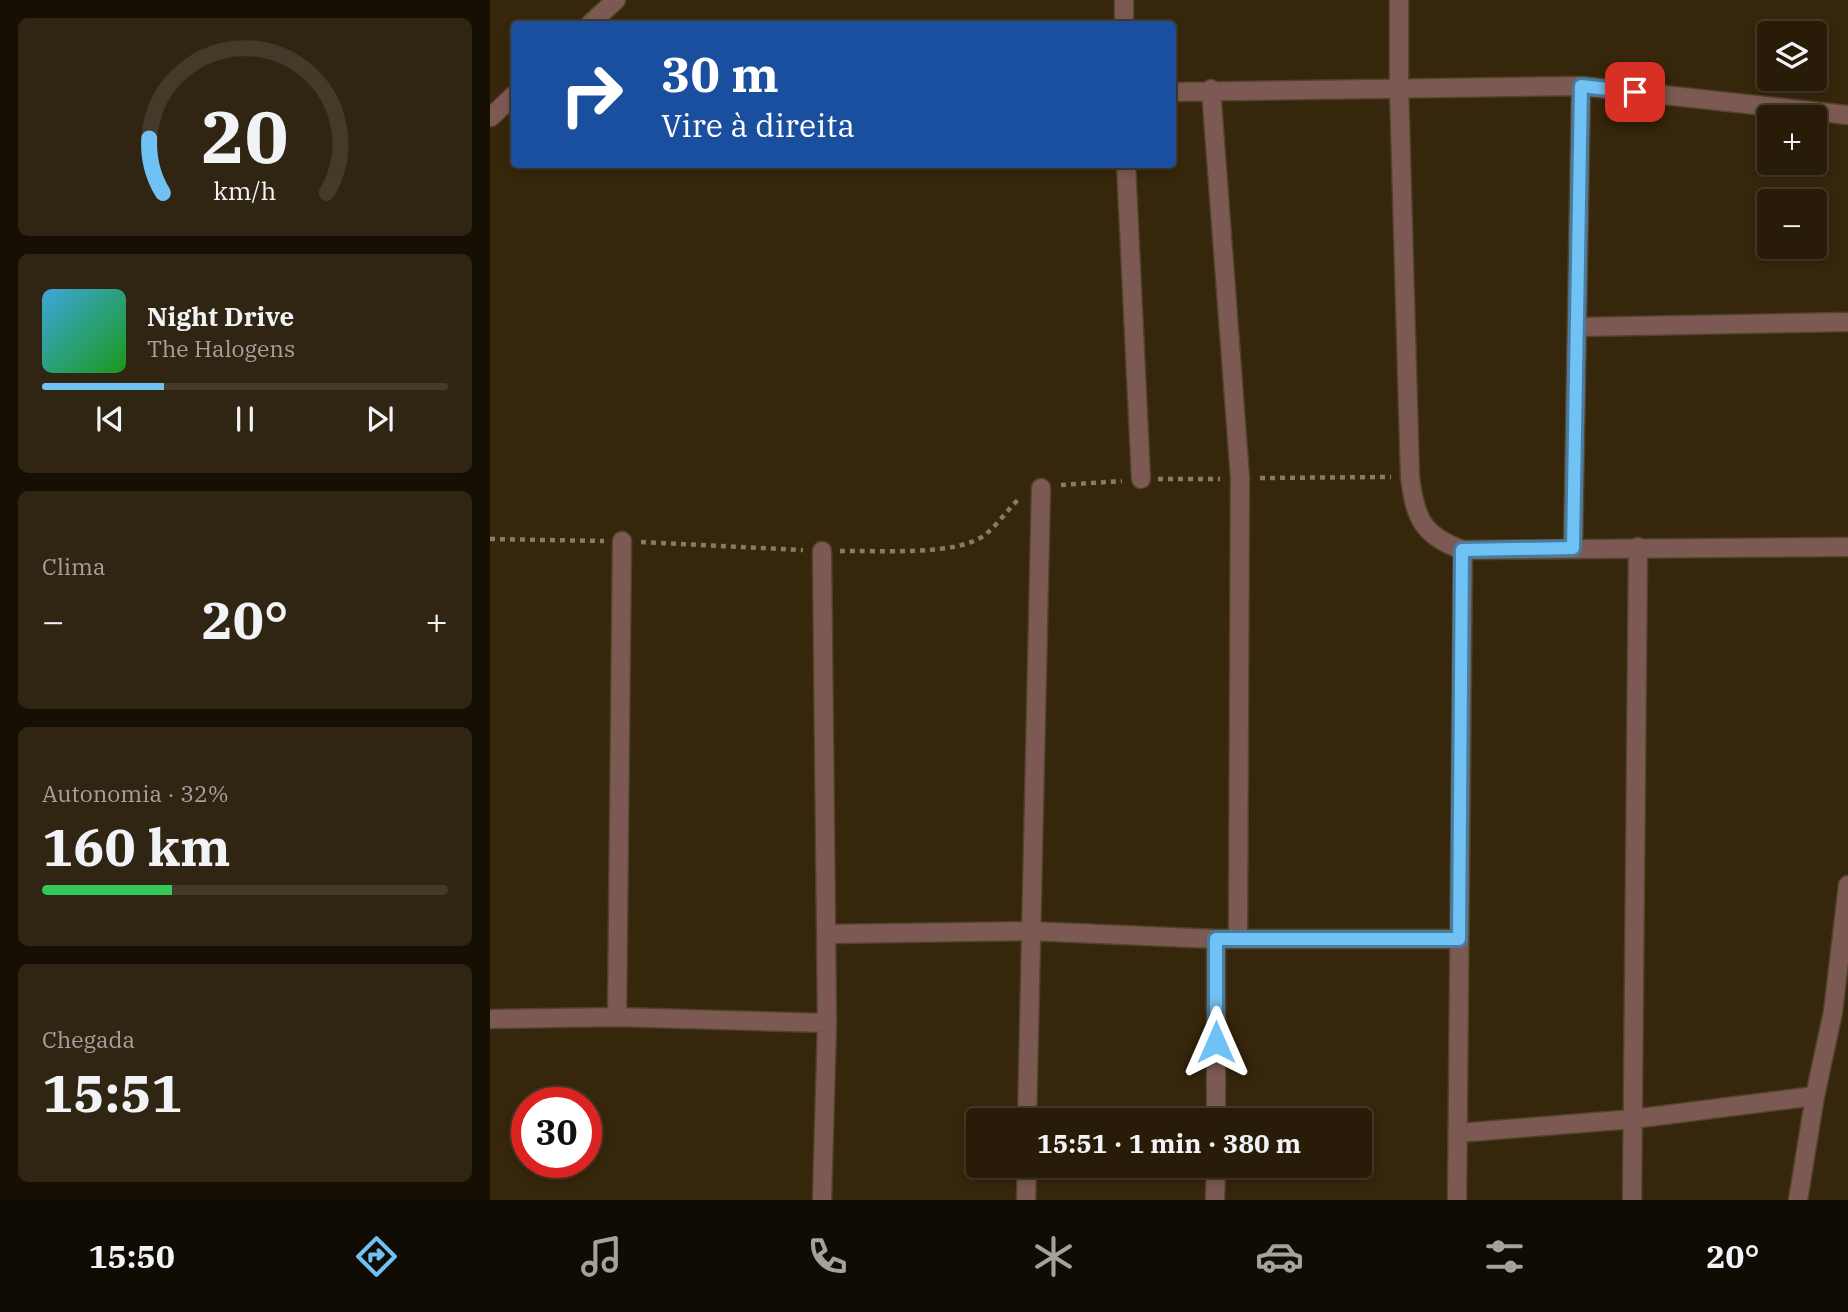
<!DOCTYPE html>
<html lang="pt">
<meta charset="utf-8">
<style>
:root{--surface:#281c08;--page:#302512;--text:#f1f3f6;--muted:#a5a19c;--line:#443a29;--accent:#70c1f4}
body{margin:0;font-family:"IBM Plex Serif",serif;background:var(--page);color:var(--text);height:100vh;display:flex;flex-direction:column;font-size:26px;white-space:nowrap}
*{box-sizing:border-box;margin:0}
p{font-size:23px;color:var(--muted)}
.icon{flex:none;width:38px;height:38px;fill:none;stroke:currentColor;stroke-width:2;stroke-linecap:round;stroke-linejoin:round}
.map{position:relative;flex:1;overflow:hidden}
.sheet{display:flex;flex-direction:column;gap:18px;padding:18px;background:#160f04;width:490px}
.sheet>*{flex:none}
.banner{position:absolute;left:21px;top:21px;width:665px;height:147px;border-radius:7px;box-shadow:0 4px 10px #0003,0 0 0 2px var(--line);background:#1a4fa0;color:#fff;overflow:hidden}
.tools{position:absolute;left:1267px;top:21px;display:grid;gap:14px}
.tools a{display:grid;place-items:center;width:70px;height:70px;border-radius:7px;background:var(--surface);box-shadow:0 4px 10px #0003,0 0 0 2px var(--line);font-size:35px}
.speed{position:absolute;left:21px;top:1087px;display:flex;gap:14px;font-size:35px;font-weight:700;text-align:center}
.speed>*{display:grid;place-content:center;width:91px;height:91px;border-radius:50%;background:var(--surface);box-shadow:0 4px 10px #0003,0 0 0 2px var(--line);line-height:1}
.speed .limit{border:10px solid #d22;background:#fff;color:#111}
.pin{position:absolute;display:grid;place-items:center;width:60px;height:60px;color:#fff;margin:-30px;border-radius:14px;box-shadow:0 4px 10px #0006}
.me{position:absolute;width:77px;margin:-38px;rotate:0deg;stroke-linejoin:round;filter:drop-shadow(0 0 5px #0008)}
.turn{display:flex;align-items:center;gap:24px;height:147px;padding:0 35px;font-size:32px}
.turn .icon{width:91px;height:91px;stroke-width:2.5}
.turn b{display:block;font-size:49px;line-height:60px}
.big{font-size:52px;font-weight:800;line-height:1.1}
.sheet .tile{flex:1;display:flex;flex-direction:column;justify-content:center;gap:10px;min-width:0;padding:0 24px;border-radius:10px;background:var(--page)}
.sheet .dial{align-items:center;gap:0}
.dial svg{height:182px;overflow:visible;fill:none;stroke:var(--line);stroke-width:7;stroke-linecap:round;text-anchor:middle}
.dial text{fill:var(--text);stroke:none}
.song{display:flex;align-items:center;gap:21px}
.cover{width:84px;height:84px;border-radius:10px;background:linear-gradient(135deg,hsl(200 70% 55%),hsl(120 70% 35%))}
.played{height:7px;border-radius:4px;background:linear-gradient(90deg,var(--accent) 30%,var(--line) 30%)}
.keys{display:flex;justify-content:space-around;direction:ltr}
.heat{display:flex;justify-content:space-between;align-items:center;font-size:38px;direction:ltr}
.charge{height:10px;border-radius:5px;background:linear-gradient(90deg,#34c759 32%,var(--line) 0)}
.trip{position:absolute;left:476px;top:1108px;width:406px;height:70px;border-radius:7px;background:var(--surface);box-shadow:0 4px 10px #0003,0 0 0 2px var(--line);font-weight:800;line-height:70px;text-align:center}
.menu{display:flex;height:112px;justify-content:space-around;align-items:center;background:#100b03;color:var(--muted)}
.menu .icon{width:49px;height:49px}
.menu .current{color:var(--accent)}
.menu b{font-size:32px;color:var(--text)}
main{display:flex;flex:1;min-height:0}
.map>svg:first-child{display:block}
</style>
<main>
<section class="sheet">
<div class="tile dial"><svg viewBox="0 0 100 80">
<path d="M14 69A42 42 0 1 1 86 69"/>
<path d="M14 69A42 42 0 0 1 8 45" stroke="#70c1f4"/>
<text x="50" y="56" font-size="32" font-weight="700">20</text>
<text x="50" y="72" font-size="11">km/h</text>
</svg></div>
<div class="tile">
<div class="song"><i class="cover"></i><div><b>Night Drive</b><p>The Halogens</p></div></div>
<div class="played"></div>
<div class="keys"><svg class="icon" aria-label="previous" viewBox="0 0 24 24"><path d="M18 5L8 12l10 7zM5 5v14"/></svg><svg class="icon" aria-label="pause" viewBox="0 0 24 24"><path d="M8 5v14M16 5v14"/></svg><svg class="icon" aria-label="next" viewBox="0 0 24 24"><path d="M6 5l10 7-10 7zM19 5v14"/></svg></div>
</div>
<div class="tile"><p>Clima</p>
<div class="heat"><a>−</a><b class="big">20°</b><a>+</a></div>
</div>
<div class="tile"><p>Autonomia · 32%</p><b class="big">160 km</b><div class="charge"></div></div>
<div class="tile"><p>Chegada</p><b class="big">15:51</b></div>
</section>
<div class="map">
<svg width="1358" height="1200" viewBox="0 0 1358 1200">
<rect width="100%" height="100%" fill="#36260b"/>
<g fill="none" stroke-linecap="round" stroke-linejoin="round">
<g stroke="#514229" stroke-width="21">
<path id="minor" d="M909,0V87L920,477C925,517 932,536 973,550L1358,547
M100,24L126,0
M634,24V0
M721,89L750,478L748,938
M682,92L1091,86L1358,115
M1,117L24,95
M636,164L651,479
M1090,327L1358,322
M1083,548L1091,86
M332,551L337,1023L332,1200
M337,934L539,931L726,939H969
M127,1017L132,541
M0,1019L127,1017L337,1023
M537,1120L551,488
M726,1120V939
M968,1133L1143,1119L1325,1096
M536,1200L537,1166
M725,1200L726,1166
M967,1200L973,550
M1142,1200L1148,547
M1308,1200L1325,1096L1343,1012L1358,885"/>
</g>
<path stroke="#887b66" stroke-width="4.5" stroke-dasharray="5 5" stroke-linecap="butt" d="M770,478L901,477
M668,479H730
M571,485L632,481
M0,539L114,541
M151,542L313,550
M350,551C387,550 468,557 496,534C508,524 518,509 530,498"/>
<use href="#minor" stroke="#7d5953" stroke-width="18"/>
</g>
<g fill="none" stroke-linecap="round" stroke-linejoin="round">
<g stroke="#497d9f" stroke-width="18">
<path id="route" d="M726,1042V939H969L972,550L1083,548L1091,86L1145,92"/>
</g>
<use href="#route" stroke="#70c1f4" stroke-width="12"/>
</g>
</svg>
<div class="tools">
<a><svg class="icon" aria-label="layers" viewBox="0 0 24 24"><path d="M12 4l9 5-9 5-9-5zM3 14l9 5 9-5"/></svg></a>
<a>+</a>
<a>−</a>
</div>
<div class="speed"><div class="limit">30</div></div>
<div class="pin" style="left:1145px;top:92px;background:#d93025"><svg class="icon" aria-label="arrive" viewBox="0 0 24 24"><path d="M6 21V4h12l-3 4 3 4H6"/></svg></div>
<svg class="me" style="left:726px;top:1042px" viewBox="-20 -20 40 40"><path d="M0-17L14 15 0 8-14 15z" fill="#70c1f4" stroke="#fff" stroke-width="4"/></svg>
<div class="trip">15:51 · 1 min · 380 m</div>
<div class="banner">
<div class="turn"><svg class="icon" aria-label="right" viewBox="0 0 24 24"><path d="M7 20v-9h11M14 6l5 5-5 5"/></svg><div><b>30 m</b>Vire à direita</div></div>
</div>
</div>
</main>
<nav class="menu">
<b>15:50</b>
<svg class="icon current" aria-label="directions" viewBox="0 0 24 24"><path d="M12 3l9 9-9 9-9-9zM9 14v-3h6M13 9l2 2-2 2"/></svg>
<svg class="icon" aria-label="music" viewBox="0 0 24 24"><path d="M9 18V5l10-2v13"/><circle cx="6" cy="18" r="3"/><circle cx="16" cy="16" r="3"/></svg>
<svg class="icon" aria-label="phone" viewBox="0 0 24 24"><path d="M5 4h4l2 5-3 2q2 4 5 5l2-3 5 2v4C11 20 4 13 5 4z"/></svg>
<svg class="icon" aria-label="climate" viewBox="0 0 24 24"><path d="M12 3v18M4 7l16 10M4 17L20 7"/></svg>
<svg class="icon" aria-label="car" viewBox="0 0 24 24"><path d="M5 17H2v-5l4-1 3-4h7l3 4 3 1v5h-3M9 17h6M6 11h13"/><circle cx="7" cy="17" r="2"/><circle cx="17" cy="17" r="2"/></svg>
<svg class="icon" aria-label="filters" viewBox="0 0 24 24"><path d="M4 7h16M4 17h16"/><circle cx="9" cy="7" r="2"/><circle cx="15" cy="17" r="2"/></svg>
<b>20°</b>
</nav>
